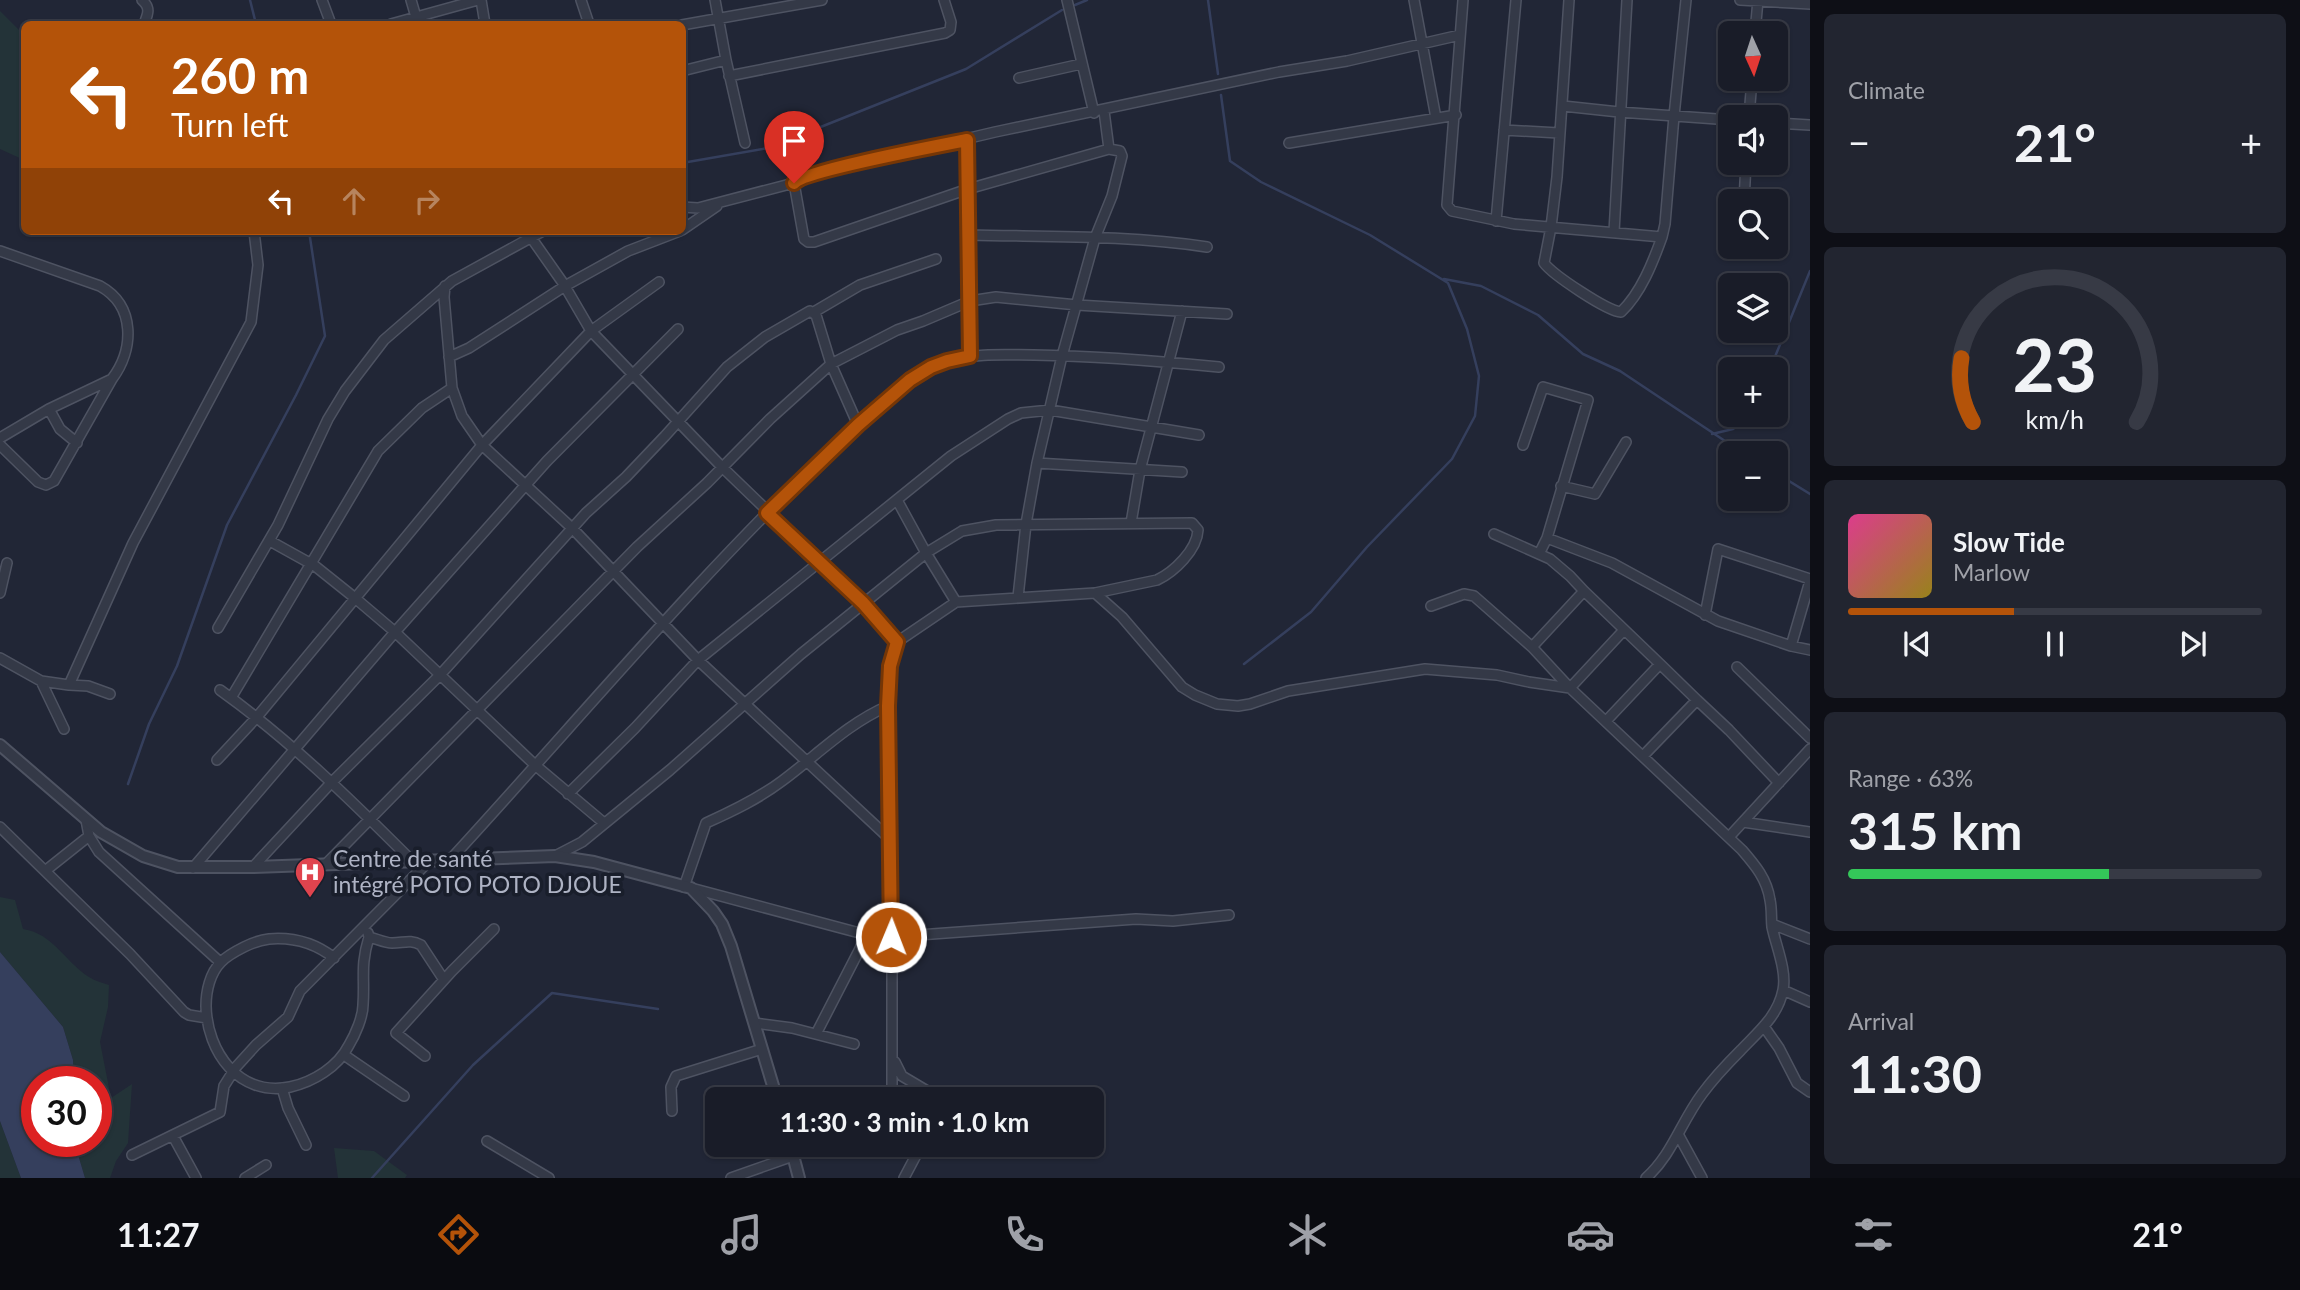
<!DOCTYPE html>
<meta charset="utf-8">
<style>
:root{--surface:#191c28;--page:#222530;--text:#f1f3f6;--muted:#9fa1a8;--line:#373a45;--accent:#b45309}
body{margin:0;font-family:Lato,sans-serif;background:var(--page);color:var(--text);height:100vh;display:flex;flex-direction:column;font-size:26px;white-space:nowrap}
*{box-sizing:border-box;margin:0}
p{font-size:23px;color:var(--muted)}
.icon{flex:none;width:38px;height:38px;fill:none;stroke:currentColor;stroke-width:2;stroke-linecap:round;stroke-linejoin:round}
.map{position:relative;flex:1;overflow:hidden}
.panel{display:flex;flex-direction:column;gap:14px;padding:14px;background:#0e0f16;width:490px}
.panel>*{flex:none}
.banner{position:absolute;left:21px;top:21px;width:665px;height:214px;border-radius:10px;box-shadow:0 2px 5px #0004,0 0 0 2px var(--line);background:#b45309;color:#fff;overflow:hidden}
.needle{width:46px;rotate:177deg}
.tools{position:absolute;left:1718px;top:21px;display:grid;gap:14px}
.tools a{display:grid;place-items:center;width:70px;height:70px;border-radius:10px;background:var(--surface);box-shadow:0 2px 5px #0004,0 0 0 2px var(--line);font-size:35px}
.speed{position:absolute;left:21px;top:1066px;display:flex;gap:14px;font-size:35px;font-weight:700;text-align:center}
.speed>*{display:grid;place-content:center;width:91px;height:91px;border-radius:50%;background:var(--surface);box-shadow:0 2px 5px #0004,0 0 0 2px var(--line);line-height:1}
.speed .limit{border:10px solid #d22;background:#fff;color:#111}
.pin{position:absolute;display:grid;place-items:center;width:60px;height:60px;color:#fff;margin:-72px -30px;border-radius:50% 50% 50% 0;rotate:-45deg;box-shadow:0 0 7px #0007}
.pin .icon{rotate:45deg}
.me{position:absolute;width:77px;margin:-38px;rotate:1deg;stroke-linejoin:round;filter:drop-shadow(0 0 5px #0008)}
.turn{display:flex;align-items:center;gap:24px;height:147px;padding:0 35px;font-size:32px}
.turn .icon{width:91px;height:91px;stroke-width:2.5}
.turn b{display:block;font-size:49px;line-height:60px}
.lanes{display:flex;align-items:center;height:66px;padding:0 35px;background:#0003;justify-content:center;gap:35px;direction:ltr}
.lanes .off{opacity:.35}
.big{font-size:52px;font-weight:700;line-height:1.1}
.panel .card{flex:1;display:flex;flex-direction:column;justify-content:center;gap:10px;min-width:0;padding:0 24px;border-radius:10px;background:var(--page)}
.panel .dial{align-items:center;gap:0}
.dial svg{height:182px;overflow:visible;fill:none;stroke:var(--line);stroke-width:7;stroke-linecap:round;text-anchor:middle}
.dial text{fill:var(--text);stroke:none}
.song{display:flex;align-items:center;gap:21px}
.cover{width:84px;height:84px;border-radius:10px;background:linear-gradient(135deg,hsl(330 70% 55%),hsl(50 70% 35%))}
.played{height:7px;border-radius:4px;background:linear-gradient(90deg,var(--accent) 40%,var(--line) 40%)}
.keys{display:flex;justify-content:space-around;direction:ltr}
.heat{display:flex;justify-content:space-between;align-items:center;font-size:38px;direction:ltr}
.charge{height:10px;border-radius:5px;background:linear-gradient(90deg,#34c759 63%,var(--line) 0)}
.trip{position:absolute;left:705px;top:1087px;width:399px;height:70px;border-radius:10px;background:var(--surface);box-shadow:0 2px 5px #0004,0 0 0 2px var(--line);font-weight:700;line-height:70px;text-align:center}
.dock{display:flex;height:112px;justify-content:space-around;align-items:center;background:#0a0b10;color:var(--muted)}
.dock .icon{width:49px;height:49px}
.dock .active{color:var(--accent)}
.dock b{font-size:32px;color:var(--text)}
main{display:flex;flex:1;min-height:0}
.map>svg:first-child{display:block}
</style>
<main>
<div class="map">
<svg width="1810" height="1178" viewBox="0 0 1810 1178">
<rect width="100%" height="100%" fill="#212636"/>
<path fill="#233338" d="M0,11L24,35V160L0,149Z
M0,897L15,900L23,929C54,934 64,961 89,977C95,981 103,983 109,985L108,1007L100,1042L111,1098L132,1084L128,1143L116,1161L110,1178H85L74,1141H96V1082L74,1081L73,1060L63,1027L0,952Z
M0,1121L21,1178H0Z
M334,1148L374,1151L407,1175L405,1178H338Z"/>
<path fill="#353f5d" d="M0,952L63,1027L73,1060L74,1081L37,1082V1141H74L85,1178H21L0,1121Z"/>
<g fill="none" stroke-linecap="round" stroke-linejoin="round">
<path stroke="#353f5d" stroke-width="2.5" d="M250,0L256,24
M1208,0L1218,74
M1075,5L1087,0
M1221,95L1230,161L1261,182L1370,235L1448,283L1467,329L1479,376L1475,416L1452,459L1367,547L1311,612L1244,664
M682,163L768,148L966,69L1062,10
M1444,279L1481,286L1538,315L1583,354L1620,371L1743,453
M1770,369L1810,271
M1712,434L1733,429L1751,415
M1776,473L1810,494
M128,784L149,724L177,666L227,525L296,395L325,336L309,231
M372,1178L473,1065L552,993L658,1009"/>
<g stroke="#4e5362" stroke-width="12">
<path id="minor" d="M142,0C151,8 148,14 144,24
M322,0L331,24
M411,0L418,24
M481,0L485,24
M581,0L589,24
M715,0L726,60L745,143
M1067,0L1094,113
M1414,0L1436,118
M1463,0L1447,205L1452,211L1514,224L1662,237L1665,224L1674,116L1686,0
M1569,0L1557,177L1551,227L1544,263C1553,275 1607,311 1621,312C1641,293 1653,262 1662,237
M1740,0L1810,4
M391,24L478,0
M682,25L822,0
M1755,33L1758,0
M682,71L726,60
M729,76L945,33L950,30L951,22L944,0
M1019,78L1081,64
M1563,106L1619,112L1731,120
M1104,111L1109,149L968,189L814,242H808L804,239L794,183L800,178L995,132L1279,72L1347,61L1460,35
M1749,117L1752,79
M1776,123L1810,125
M1504,130L1559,133
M967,140L970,356
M1289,143L1456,115
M1744,201L1746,163
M682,207L698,208L794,183
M1496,221L1516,0
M682,230L717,206
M529,231L530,236L563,283L591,331L721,466L863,603L897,642
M1614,232L1627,0
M970,235C1049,237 1129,235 1207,247
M0,251L100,286C136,306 134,350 112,379L54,481L46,485L38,482L0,445
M445,286L444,297L452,388L462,416L482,445L573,529L698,660L891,840
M814,312L860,285L936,259
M449,357L469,348L565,286L628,251L680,231
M49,409L60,429L77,443
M0,438L49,409L112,379
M1523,445L1543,387L1588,400L1547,538L1539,554
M1037,463L1062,356L1095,238L1112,196L1122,156L1120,151L1109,149
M1561,486L1595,494L1626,442
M897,500L926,553L956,602
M1131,523L1140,470L1182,311
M1494,534L1550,559L1570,576L1584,591
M1547,538L1612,563L1718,621L1791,646L1810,650
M270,541L315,566L355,598L395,632L535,765L604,823
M0,593L7,563
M1095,593L1122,617L1182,687L1195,695L1217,704L1238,706L1250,704L1288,691L1425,669L1497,675L1529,682L1570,688
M1018,597L1026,524L1037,463L1182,472
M1431,606L1464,594L1474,596L1532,647L1570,688L1742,850C1755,865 1767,879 1770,900C1772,909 1771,918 1772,927C1776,946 1787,971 1783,990C1778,1016 1758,1032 1741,1050C1727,1064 1713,1079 1702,1094C1681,1122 1672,1155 1646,1178
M1705,615L1718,549L1810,579
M218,628L278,525L328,419L345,391L384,340L452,281L543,231
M1791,646L1810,581
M1532,647L1584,591L1660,664L1607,720
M0,658L41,681L64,729
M1660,664L1697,700
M1737,667L1810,738
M41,681L69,685L133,543L251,322L258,265L254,231
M69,685L88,686L110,694
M1570,688L1624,630
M220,690C290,740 352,801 413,862
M231,698L378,451L422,408L452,388
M1643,756L1697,700L1729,730L1779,783
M217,760L257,717L482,445L591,331L659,282
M568,794L635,728L698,660L951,456L1008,419L1021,413L1050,410L1199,435
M86,820L89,836L99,852L220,962
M1743,822L1810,832
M0,827L130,954L184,1012L189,1015L207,1018
M1729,837L1810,749
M555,856L582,842L670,770L801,654L926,553L962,531L996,525L1192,523L1198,530C1197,550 1174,572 1157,580L1095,593L956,602L897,642L890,666L888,706L892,906V1099
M449,861C576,723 696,578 832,449C866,418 903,373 950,360C977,353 1006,355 1034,355C1096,356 1158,361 1219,367
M325,865L637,547L707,483L770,419L831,364L897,330L923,321L970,301L996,297L1077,305L1227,314
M253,867L331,783L440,675L586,513L626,477L665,436L727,367L765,337L810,311L816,315L831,364L858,425
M193,868L395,632L547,461L678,329
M45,871L89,836
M684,887L706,823C733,811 758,799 782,781C816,756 848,723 888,706
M691,888L867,935L891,937L1136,919L1173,921L1229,915
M1772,924L1810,939
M368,933L369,937C377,939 385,943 392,943C404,943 410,939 421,945L444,980
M334,958C315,943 293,937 269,939C260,940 252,943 244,947C236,951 227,956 221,962C210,973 206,991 206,1006C207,1052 239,1097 290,1087C313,1082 338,1067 349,1045C355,1035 363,1017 363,1005C365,978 360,966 369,937
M1783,990L1810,1002
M755,1023L792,1028L854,1044
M1765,1028L1779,1048L1797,1083L1810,1092
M816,1034L867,935
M344,1055L404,1096
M425,1056L396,1033L452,971L494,929
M895,1062L902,1076L934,1095L937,1099
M282,1088L288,1108L306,1145
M672,1111L671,1087L676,1076L762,1049
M173,1136L196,1178
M1679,1136L1702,1178
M487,1141L549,1178
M132,1155L220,1112L224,1086L236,1067L256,1045L288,1017L300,991L429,861
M245,1178L266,1165
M731,1178L793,1156
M904,1178L922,1144"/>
</g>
<g stroke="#4e5362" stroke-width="14">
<path id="tertiary" d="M0,745L101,832L143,856L178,867H253L555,856L594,862L691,888L713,911L722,924L731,946L777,1099
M790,1144L799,1178"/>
</g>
<use href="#minor" stroke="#343947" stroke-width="9"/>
<use href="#tertiary" stroke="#343947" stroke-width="10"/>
</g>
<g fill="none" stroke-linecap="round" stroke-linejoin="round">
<g stroke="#753606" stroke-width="18">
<path id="route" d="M794,183C804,171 942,145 967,140L970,356L947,361L931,367L910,380L858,425L767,513L863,603L897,642L890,666L888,706L891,937"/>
</g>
<use href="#route" stroke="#b45309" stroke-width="12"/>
</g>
<defs>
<g id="hospital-pin" transform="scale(1.575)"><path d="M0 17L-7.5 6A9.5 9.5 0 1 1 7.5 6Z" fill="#e0444e" stroke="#191e2b"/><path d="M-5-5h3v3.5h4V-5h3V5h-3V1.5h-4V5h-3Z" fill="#fff"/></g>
</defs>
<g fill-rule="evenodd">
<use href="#hospital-pin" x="310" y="872"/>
</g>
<g text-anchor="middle" stroke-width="7" stroke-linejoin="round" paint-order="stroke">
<g font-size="23" fill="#aeb3c4" stroke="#191e2b" text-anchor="start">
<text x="333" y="867">Centre de santé<tspan x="333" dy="26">intégré POTO POTO DJOUE</tspan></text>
</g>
</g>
</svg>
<div class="tools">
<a><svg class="needle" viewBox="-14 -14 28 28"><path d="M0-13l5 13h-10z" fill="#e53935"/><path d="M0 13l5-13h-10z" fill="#9fa1a8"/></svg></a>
<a><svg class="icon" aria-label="sound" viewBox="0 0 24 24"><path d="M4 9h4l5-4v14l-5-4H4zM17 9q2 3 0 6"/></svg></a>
<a><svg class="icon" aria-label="search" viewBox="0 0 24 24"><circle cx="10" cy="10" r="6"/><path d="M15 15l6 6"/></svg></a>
<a><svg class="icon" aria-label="layers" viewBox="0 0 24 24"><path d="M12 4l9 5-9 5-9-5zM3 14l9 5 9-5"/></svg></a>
<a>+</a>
<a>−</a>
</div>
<div class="speed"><div class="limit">30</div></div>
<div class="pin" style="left:794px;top:183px;background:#d93025"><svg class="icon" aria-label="arrive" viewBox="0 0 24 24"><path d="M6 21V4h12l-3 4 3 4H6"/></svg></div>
<svg class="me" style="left:891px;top:937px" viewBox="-20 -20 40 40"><circle r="17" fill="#b45309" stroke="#fff" stroke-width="3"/><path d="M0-11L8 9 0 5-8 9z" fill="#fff"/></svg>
<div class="trip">11:30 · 3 min · 1.0 km</div>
<div class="banner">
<div class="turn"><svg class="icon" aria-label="left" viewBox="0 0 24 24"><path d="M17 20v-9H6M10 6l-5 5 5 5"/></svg><div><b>260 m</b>Turn left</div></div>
<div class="lanes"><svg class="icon" aria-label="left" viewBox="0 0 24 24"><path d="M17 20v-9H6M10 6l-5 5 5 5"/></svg><svg class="icon off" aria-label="ahead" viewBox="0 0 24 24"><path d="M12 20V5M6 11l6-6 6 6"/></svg><svg class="icon off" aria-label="right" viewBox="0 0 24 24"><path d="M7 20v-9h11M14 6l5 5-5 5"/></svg></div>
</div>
</div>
<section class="panel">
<div class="card"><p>Climate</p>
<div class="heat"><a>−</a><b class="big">21°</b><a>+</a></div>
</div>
<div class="card dial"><svg viewBox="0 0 100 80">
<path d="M14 69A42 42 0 1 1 86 69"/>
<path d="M14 69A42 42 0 0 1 9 41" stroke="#b45309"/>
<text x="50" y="56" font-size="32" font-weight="700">23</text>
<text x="50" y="72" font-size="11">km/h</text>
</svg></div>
<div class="card">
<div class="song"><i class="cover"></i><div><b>Slow Tide</b><p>Marlow</p></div></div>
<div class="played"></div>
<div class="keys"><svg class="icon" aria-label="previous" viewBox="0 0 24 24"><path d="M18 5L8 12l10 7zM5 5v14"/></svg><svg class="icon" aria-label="pause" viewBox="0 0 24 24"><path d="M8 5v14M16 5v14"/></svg><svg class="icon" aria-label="next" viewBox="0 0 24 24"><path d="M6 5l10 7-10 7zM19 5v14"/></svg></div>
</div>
<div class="card"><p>Range · 63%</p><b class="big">315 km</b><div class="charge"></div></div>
<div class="card"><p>Arrival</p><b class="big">11:30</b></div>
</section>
</main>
<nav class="dock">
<b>11:27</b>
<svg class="icon active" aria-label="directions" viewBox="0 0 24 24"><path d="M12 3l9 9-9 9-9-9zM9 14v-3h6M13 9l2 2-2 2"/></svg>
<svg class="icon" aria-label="music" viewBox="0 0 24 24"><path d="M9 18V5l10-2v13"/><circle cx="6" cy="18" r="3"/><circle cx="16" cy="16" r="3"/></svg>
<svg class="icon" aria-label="phone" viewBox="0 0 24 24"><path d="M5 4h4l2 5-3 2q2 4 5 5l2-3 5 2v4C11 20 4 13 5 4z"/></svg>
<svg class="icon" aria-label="climate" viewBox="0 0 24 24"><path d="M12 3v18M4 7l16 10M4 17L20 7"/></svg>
<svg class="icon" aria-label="car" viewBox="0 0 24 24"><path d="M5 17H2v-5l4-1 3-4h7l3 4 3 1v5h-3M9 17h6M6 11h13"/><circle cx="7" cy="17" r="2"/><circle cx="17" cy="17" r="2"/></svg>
<svg class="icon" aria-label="filters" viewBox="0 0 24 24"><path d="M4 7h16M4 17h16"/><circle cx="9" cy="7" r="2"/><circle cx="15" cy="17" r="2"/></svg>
<b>21°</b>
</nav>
